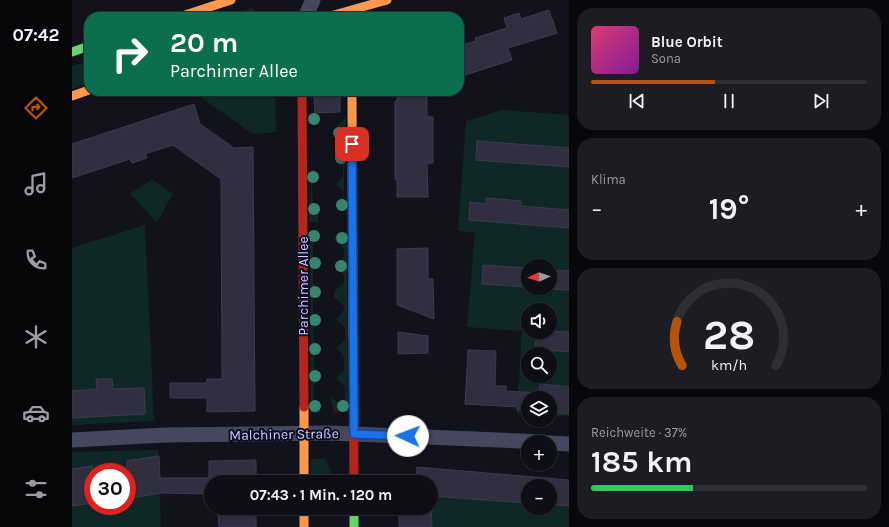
<!DOCTYPE html>
<html lang="de">
<meta charset="utf-8">
<style>
:root{--surface:#0e0e16;--page:#1c1c23;--text:#f1f3f6;--muted:#9b9ca1;--line:#2e2e35;--accent:#b45309}
body{margin:0;font-family:Karla,sans-serif;background:var(--page);color:var(--text);height:100vh;display:flex;flex-direction:column;font-size:15px;white-space:nowrap}
*{box-sizing:border-box;margin:0}
p{font-size:13px;color:var(--muted)}
.icon{flex:none;width:22px;height:22px;fill:none;stroke:currentColor;stroke-width:2;stroke-linecap:round;stroke-linejoin:round}
.map{position:relative;flex:1;overflow:hidden}
.drawer{display:flex;flex-direction:column;gap:8px;padding:8px;background:#08080c;width:320px}
.drawer>*{flex:none}
.top-card{position:absolute;left:12px;top:12px;width:380px;height:84px;border-radius:16px;box-shadow:0 1px 3px #0004,0 0 0 1px var(--line);background:#0b6e4f;color:#fff;overflow:hidden}
.needle{width:26px;rotate:266deg}
.buttons{position:absolute;left:449px;top:259px;display:grid;gap:8px}
.buttons a{display:grid;place-items:center;width:36px;height:36px;border-radius:50%;background:var(--surface);box-shadow:0 1px 3px #0004,0 0 0 1px var(--line);font-size:20px}
.speed{position:absolute;left:12px;top:463px;display:flex;gap:8px;font-size:20px;font-weight:700;text-align:center}
.speed>*{display:grid;place-content:center;width:52px;height:52px;border-radius:50%;background:var(--surface);box-shadow:0 1px 3px #0004,0 0 0 1px var(--line);line-height:1}
.speed .limit{border:6px solid #d22;background:#fff;color:#111}
.pin{position:absolute;display:grid;place-items:center;width:34px;height:34px;color:#fff;margin:-17px;border-radius:8px;box-shadow:0 2px 6px #0006}
.me{position:absolute;width:44px;margin:-22px;rotate:272deg;stroke-linejoin:round;filter:drop-shadow(0 0 3px #0008)}
.turn{display:flex;align-items:center;gap:14px;height:84px;padding:0 20px;font-size:18px}
.turn .icon{width:52px;height:52px;stroke-width:2.5}
.turn b{display:block;font-size:28px;line-height:34px}
.big{font-size:30px;font-weight:700;line-height:1.1}
.drawer .card{flex:1;display:flex;flex-direction:column;justify-content:center;gap:6px;min-width:0;padding:0 14px;border-radius:16px;background:var(--page)}
.drawer .dial{align-items:center;gap:0}
.dial svg{height:104px;overflow:visible;fill:none;stroke:var(--line);stroke-width:7;stroke-linecap:round;text-anchor:middle}
.dial text{fill:var(--text);stroke:none}
.song{display:flex;align-items:center;gap:12px}
.cover{width:48px;height:48px;border-radius:6px;background:linear-gradient(135deg,hsl(340 70% 55%),hsl(290 70% 35%))}
.played{height:4px;border-radius:2px;background:linear-gradient(90deg,var(--accent) 45%,var(--line) 45%)}
.keys{display:flex;justify-content:space-around;direction:ltr}
.heat{display:flex;justify-content:space-between;align-items:center;font-size:22px;direction:ltr}
.charge{height:6px;border-radius:3px;background:linear-gradient(90deg,#34c759 37%,var(--line) 0)}
.trip{position:absolute;left:132px;top:475px;width:234px;height:40px;border-radius:20px;background:var(--surface);box-shadow:0 1px 3px #0004,0 0 0 1px var(--line);font-weight:700;line-height:40px;text-align:center}
main{display:flex;flex:1;min-height:0}
.tab-bar{display:flex;flex-direction:column;width:72px;justify-content:space-around;align-items:center;background:#060609;color:var(--muted)}
.tab-bar .icon{width:28px;height:28px}
.tab-bar .selected{color:var(--accent)}
.tab-bar b{font-size:18px;color:var(--text)}
.map>svg:first-child{display:block}
</style>
<main>
<nav class="tab-bar">
<b>07:42</b>
<svg class="icon selected" aria-label="directions" viewBox="0 0 24 24"><path d="M12 3l9 9-9 9-9-9zM9 14v-3h6M13 9l2 2-2 2"/></svg>
<svg class="icon" aria-label="music" viewBox="0 0 24 24"><path d="M9 18V5l10-2v13"/><circle cx="6" cy="18" r="3"/><circle cx="16" cy="16" r="3"/></svg>
<svg class="icon" aria-label="phone" viewBox="0 0 24 24"><path d="M5 4h4l2 5-3 2q2 4 5 5l2-3 5 2v4C11 20 4 13 5 4z"/></svg>
<svg class="icon" aria-label="climate" viewBox="0 0 24 24"><path d="M12 3v18M4 7l16 10M4 17L20 7"/></svg>
<svg class="icon" aria-label="car" viewBox="0 0 24 24"><path d="M5 17H2v-5l4-1 3-4h7l3 4 3 1v5h-3M9 17h6M6 11h13"/><circle cx="7" cy="17" r="2"/><circle cx="17" cy="17" r="2"/></svg>
<svg class="icon" aria-label="filters" viewBox="0 0 24 24"><path d="M4 7h16M4 17h16"/><circle cx="9" cy="7" r="2"/><circle cx="15" cy="17" r="2"/></svg>
</nav>
<div class="map">
<svg width="497" height="527" viewBox="0 0 497 527">
<rect width="100%" height="100%" fill="#12121d"/>
<path fill="#0f2827" fill-rule="evenodd" d="M181,8L182,17H152Z
M17,61V84L0,89V66Z
M140,91H203L204,132L181,134L131,99L130,94Z
M430,110L497,115V416H478V398H456V415L445,414L450,331L395,327L403,233L386,231L394,121ZM456,266H478V288H456ZM456,310H478V332H456ZM456,354H478V376H456Z
M274,117L271,212L264,204L271,196V191L264,184L271,176V166L263,159V128Z
M240,169L246,174V179L240,183L241,202L246,207V222H237Z
M80,179L101,194L85,222L58,194Z
M73,225L82,421L0,425V248Z
M238,230H246V238L241,241V256L246,261V264L241,270V284L247,290V293L241,298V313L247,319V322L241,327L242,342L247,347V352L242,356V370L247,375V379L242,385V398L248,406V413H239Z
M269,232H275L276,412H262L258,396L268,404L273,398V387L264,378L272,370V357L265,348L273,339V327L264,319L272,311V306L262,297V292L272,282V275L263,266L272,257V248L262,239Z
M86,450L89,527H0V452ZM21,472H55V506H21Z
M239,459H253C257,466 262,474 259,482H239Z
M359,495L456,503V508H478V504L497,506V527H360Z"/>
<path fill="#302e3f" stroke="#3d3b51" d="M477,10L485,33L436,48L440,60L387,77V46L404,41L403,38L435,28L432,18L447,13L449,19Z
M325,91H355V117H361V163H355L356,197H325V180L323,179V101H325Z
M268,93V112L243,113L242,94Z
M122,104L128,124L162,148L181,147L183,411L135,412V398H98V383H135V379H150L149,179L101,145L73,154L75,158L60,163L58,159L0,178V144Z
M405,141L497,148V167L404,160Z
M414,198L449,201V206L497,210V228L397,220L398,202L414,204Z
M356,248V279H361L362,319L325,305V249Z
M411,265L456,268V287L410,284Z
M478,270L497,271V290L464,288H478Z
M478,331L497,332V352L463,349L465,332Z
M326,332L356,336V353L326,354Z
M396,350L424,351L423,386H434V391L467,393L468,384L497,387V414L478,412V398H456V410H445V407L393,404Z
M24,379H40L41,389L72,388L73,414L0,418V391L25,389Z
M87,456L88,478H137V461L184,460V482H139V493L131,494L89,493L55,499V461Z
M21,466V503L0,506V469Z
M345,467L497,480V506L478,504V486H456V503L359,496L360,527H327V508H359V482H344Z
M151,508H184V527H147L146,512Z"/>
<g fill="none" stroke-linecap="round" stroke-linejoin="round">
<path stroke="#45475e" stroke-width="15" d="M233,17L241,0
M0,440L92,435L258,433L472,442
M478,443L497,444"/>
<path stroke="#63d668" stroke-width="9" d="M0,52L17,46
M282,508V527"/>
<path stroke="#ff974d" stroke-width="9" d="M107,17L159,0
M255,17L315,0
M280,91L281,338
M0,96L17,90
M232,407V482
M232,508V527"/>
<path stroke="#b3261e" stroke-width="9" d="M230,91L232,407
M281,338L282,482"/>
</g>
<g fill="#378470">
<circle cx="242" cy="119" r="6"/>
<circle cx="267" cy="133" r="6"/>
<circle cx="269" cy="158" r="6"/>
<circle cx="241" cy="177" r="6"/>
<circle cx="270" cy="205" r="6"/>
<circle cx="242" cy="209" r="6"/>
<circle cx="242" cy="236" r="6"/>
<circle cx="270" cy="238" r="6"/>
<circle cx="243" cy="263" r="6"/>
<circle cx="269" cy="266" r="6"/>
<circle cx="243" cy="292" r="6"/>
<circle cx="243" cy="320" r="6"/>
<circle cx="243" cy="349" r="6"/>
<circle cx="243" cy="376" r="6"/>
<circle cx="243" cy="406" r="6"/>
<circle cx="271" cy="406" r="6"/>
</g>
<g fill="none" stroke-linecap="round" stroke-linejoin="round">
<g stroke="#114b97" stroke-width="10">
<path id="route" d="M280,144L282,434L336,436"/>
</g>
<use href="#route" stroke="#1a73e8" stroke-width="7"/>
</g>
<g text-anchor="middle" stroke-width="4" stroke-linejoin="round" paint-order="stroke">
<g font-size="14" fill="#ceccff" stroke="#0e0d21">
<text transform="translate(231 286) rotate(-90)" y="5">Parchimer Allee</text>
<text transform="translate(212 434) rotate(-1)" y="5">Malchiner Straße</text>
</g>
</g>
</svg>
<div class="buttons">
<a><svg class="needle" viewBox="-14 -14 28 28"><path d="M0-13l5 13h-10z" fill="#e53935"/><path d="M0 13l5-13h-10z" fill="#9b9ca1"/></svg></a>
<a><svg class="icon" aria-label="sound" viewBox="0 0 24 24"><path d="M4 9h4l5-4v14l-5-4H4zM17 9q2 3 0 6"/></svg></a>
<a><svg class="icon" aria-label="search" viewBox="0 0 24 24"><circle cx="10" cy="10" r="6"/><path d="M15 15l6 6"/></svg></a>
<a><svg class="icon" aria-label="layers" viewBox="0 0 24 24"><path d="M12 4l9 5-9 5-9-5zM3 14l9 5 9-5"/></svg></a>
<a>+</a>
<a>−</a>
</div>
<div class="speed"><div class="limit">30</div></div>
<div class="pin" style="left:280px;top:144px;background:#d93025"><svg class="icon" aria-label="arrive" viewBox="0 0 24 24"><path d="M6 21V4h12l-3 4 3 4H6"/></svg></div>
<svg class="me" style="left:336px;top:436px" viewBox="-20 -20 40 40"><circle r="19" fill="#fff"/><path d="M0-13L10 11 0 6-10 11z" fill="#1a73e8"/></svg>
<div class="trip">07:43 · 1 Min. · 120 m</div>
<div class="top-card">
<div class="turn"><svg class="icon" aria-label="right" viewBox="0 0 24 24"><path d="M7 20v-9h11M14 6l5 5-5 5"/></svg><div><b>20 m</b>Parchimer Allee</div></div>
</div>
</div>
<section class="drawer">
<div class="card">
<div class="song"><i class="cover"></i><div><b>Blue Orbit</b><p>Sona</p></div></div>
<div class="played"></div>
<div class="keys"><svg class="icon" aria-label="previous" viewBox="0 0 24 24"><path d="M18 5L8 12l10 7zM5 5v14"/></svg><svg class="icon" aria-label="pause" viewBox="0 0 24 24"><path d="M8 5v14M16 5v14"/></svg><svg class="icon" aria-label="next" viewBox="0 0 24 24"><path d="M6 5l10 7-10 7zM19 5v14"/></svg></div>
</div>
<div class="card"><p>Klima</p>
<div class="heat"><a>−</a><b class="big">19°</b><a>+</a></div>
</div>
<div class="card dial"><svg viewBox="0 0 100 80">
<path d="M14 69A42 42 0 1 1 86 69"/>
<path d="M14 69A42 42 0 0 1 10 35" stroke="#b45309"/>
<text x="50" y="56" font-size="32" font-weight="700">28</text>
<text x="50" y="72" font-size="11">km/h</text>
</svg></div>
<div class="card"><p>Reichweite · 37%</p><b class="big">185 km</b><div class="charge"></div></div>
</section>
</main>
